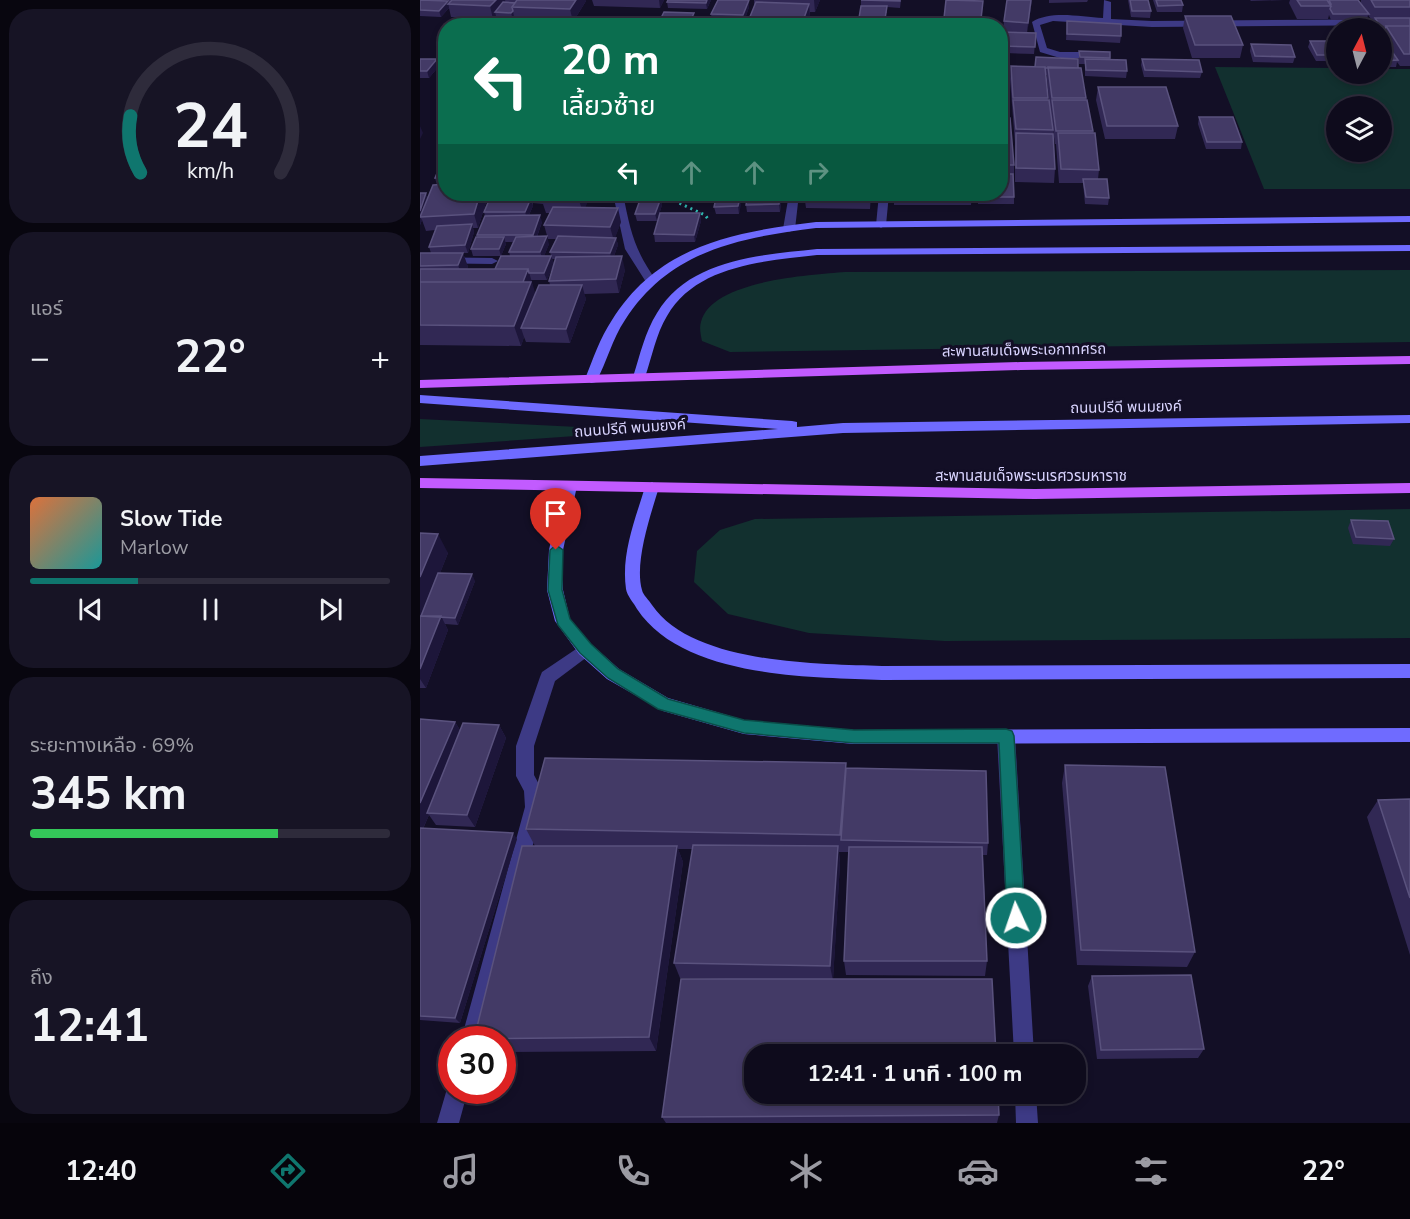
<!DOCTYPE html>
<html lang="th">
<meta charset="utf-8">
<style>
:root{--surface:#0e0b1c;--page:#171425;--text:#f1f3f6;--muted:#9b9ba3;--line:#2e2b3b;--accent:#0f766e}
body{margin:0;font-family:"Nunito Sans","Noto Sans Thai",sans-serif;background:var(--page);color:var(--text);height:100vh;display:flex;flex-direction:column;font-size:22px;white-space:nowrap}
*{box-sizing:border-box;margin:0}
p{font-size:20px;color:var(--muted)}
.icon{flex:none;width:33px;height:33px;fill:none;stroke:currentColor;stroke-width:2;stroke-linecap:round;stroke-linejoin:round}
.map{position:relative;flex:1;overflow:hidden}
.panel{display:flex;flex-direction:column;gap:9px;padding:9px;background:#08060f;width:420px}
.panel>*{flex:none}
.guide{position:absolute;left:18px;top:18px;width:570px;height:183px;border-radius:24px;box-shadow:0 3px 9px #0003,0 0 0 2px var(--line);background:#0b6e4f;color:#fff;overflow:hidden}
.needle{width:39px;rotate:7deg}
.fabs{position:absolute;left:906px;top:18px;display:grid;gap:12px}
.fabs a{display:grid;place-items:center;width:66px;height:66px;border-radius:50%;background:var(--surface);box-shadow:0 3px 9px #0003,0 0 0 2px var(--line);font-size:30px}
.speed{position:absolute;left:18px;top:1026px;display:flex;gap:12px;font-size:30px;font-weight:700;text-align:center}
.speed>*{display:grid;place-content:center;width:78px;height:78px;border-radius:50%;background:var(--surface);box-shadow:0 3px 9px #0003,0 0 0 2px var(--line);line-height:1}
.speed .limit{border:9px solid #d22;background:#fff;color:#111}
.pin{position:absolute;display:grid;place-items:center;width:51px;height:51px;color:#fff;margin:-62px -26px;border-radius:50% 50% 50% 0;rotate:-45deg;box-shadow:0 0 6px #0007}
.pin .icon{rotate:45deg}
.me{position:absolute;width:66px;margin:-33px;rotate:357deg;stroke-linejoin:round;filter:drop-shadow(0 0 4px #0008)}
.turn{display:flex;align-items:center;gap:21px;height:126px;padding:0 24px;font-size:27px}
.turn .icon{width:78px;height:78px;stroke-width:2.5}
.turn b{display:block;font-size:42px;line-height:51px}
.lanes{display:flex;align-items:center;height:57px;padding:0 24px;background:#0003;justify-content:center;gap:30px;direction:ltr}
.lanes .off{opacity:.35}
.big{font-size:45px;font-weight:700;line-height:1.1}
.panel .tile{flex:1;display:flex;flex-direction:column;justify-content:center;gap:9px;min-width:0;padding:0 21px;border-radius:24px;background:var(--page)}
.panel .dial{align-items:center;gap:0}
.dial svg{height:156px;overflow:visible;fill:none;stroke:var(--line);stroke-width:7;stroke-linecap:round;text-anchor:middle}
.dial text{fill:var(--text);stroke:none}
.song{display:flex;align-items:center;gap:18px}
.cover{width:72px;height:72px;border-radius:9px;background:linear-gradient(135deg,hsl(20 70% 55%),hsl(180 70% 35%))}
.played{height:6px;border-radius:3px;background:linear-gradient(90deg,var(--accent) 30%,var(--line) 30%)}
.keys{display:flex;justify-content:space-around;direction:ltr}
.heat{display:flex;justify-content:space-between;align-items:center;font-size:33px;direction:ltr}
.charge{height:9px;border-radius:4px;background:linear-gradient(90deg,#34c759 69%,var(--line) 0)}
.trip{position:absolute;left:324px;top:1044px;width:342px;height:60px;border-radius:24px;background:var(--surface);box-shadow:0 3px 9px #0003,0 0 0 2px var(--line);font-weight:700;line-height:60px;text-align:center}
.tabs{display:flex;height:96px;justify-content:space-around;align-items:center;background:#06040b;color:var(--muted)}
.tabs .icon{width:42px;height:42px}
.tabs .on{color:var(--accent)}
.tabs b{font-size:27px;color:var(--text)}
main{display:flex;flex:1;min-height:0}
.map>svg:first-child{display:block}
</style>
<main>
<section class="panel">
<div class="tile dial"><svg viewBox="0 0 100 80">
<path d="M14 69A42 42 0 1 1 86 69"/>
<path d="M14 69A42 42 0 0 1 9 40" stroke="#0f766e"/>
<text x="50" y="56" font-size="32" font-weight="700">24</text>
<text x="50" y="72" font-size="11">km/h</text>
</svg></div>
<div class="tile"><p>แอร์</p>
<div class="heat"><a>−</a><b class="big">22°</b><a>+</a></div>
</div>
<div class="tile">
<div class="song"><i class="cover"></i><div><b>Slow Tide</b><p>Marlow</p></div></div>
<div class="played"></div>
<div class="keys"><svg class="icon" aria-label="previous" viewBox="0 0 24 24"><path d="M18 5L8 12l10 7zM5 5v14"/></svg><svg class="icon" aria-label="pause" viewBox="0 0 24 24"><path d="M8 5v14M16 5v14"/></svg><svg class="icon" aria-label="next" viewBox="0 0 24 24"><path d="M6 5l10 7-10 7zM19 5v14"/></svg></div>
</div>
<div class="tile"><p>ระยะทางเหลือ · 69%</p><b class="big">345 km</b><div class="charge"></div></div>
<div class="tile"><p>ถึง</p><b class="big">12:41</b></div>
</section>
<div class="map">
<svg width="990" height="1123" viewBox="0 0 990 1123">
<rect width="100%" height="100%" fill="#130f26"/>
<path fill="#12302f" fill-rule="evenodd" d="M795,67L916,68V74H962V69H990V189H844ZM962,106V152H916V106Z
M990,270V342L310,352L282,341C281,336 279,328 281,322C291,280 391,275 425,272Z
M0,419L198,429V433L0,447Z
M990,509V638L525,641L389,633L308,614L274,582L277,551L300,530L335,519Z"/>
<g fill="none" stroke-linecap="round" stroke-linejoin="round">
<path stroke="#2fb8b0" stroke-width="3" stroke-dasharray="2 4" stroke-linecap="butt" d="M245,194L246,197L285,215L288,219"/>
<path fill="#3d3a85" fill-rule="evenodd" d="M684,0L691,2V19L732,21L736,24L732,27L633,21L620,25L627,48L640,52H677L681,55L677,58H640L620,52L612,22C631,10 661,17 683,18Z
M193,194H203C210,229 214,250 236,280L234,282H226L205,249Z
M369,194H379L375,229L369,232L363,229Z
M459,194H469L466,225L461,228L456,225Z
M0,257L72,258L78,261L72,264L0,263Z"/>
<path fill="#3d3a85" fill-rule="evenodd" d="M990,19V25L732,27L728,24L732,21Z
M165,643L171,644L173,649L171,654L135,681L114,746V775L122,790L123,807L61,1040H41L105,807L104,791L96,776V746L120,677L122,672Z
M586,729L592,731L595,736L614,1054H594L577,736L580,731Z
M29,1082H32V1090H48L39,1123H17Z
M595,1094H616L618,1123H596Z"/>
<path fill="#6f6bff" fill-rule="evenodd" d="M990,216V222L396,228C319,238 250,250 205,320C192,339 187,362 176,382L171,383L165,379C173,359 180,338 192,320C239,245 314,232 396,222Z
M990,245V251L397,255C345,261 276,265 247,316C236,334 232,357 225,377L219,381L213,377C220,355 225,332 237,313C269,259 341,255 397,249Z
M0,395L372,421L377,422V427L423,423L990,415V423L423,433L0,466V456L358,429L0,403Z
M150,481L157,486L143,550V590L150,619L171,644L199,669L248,698L324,720L434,730L990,728V742L434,744L324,734L243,711L187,679L159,654L135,621L127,590L129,550L143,486Z
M232,482L239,487C231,514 214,562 222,590C223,595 229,600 232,605C272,664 397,664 462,666L990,664V678L462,680C388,677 263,678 217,609C214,603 207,596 206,589C201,554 215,520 225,487Z"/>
<path fill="#c25bff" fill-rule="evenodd" d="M990,356V364L601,370L0,388V380L601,362Z
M0,478L615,489L990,483V493L615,499L0,488Z"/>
</g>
<path fill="#312854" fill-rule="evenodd" d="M0,0L28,3H29L28,0H166V1L153,22L95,20L94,17L93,20L77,19L76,16L73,19L31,17L29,8L21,17L0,16Z
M172,0H244L240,8L174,6Z
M248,0H291L287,9L248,8L247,2Z
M334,0H400L395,12H390V16L387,26H330L329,19L334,6Z
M441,0H481L480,8L467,7V13L439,18L441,6Z
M526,0L563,1L561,26H498L524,21Z
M587,0H612L607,33H616L614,54L585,53L586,73L589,99L588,106H587L594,165V204H558V194H580V32H583L584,21Z
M629,0H668L667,2L629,3Z
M708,0H728L731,11L730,18L711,17Z
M733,0H761L763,5L762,12H737Z
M830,0H864L831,1Z
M870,0H938L944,7L941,3V0H990V66H980L977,62L976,67H962V40L967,48L966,50H969L962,39L963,37H962V28H955L953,25L955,19H951L948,15L947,20H911L909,15L908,19H877L869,3Z
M329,7L324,22L292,20L291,14Z
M765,16L823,45L820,58H772L763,28Z
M647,21L701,36L700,43L646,40Z
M890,41H916V61H896L888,47Z
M831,44L875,57L873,63L833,62L830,51Z
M659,51L690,52V60L707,71L706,78L665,76V64H659Z
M0,59H17L19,66L9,78H0Z
M722,59L782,72L780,78L724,77L721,65Z
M591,66L658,68L666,98L673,131L679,170L678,179L689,198L688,205L665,204L663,183H639L636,144H635L633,130L635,169L634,183L595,182V143L590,79ZM626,75H627V80L629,100H628Z
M678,87L758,126L755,139H685L676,100Z
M779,117L822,142L821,149H786L778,124Z
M26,152V194H67L68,196L58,228H53L54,232L48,253H43L48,267L47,269H75L90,256L89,252L93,242H85L86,244L81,256H53L51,249L57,237V235L65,216L64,212L71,198L69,194H171L165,207L201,222L195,237L196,238L198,245L194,256L205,270L199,293L164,294L166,299L150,343L106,342L104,337L101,346L0,345V253H11L9,247L15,230L6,231L2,220L0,225V193L8,197L17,185L15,178ZM113,203L123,204L126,213H130L124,225L128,239H136L130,252L131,256H124L129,244L117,237L122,222L109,215L113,206ZM132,259H135L129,281L130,285L115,295L111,280H127L134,263Z
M212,194H234L233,195H213Z
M303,194L302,198H305V194H327L325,202H320L319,214H296L294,207L295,202H263L262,195Z
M362,194L360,212H327L326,205Z
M451,194L450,209L386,208L385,201Z
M474,194H552L551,205H474Z
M241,198L242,205L237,221H217L215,214Z
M280,213L281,221L275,242H235L234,234Z
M931,520L974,539L970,546L933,544L928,528Z
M0,533L28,553L20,573L55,581L38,625L25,624L28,630L6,688H0Z
M0,719L35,722L40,730L79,725L86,738L55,827L16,825L9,815L3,829L97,839L40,1023L0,1020Z
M426,763V768L568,843L567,855H563L567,961L565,976L426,975L424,961L429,852H419L420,863L413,979L579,1115L577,1123H246L242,1117L305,979L260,978L254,963L272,849H258L263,862L236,1051L82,1052V1040H55L54,1039L115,846L106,829Z
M645,765L775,952L767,967L657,965L642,783Z
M990,799V955L947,817L958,800Z
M672,976L784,1049L778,1058L677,1059L668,986Z"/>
<path fill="#1d163a" d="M76,0H89H85L86,4L75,12L76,16L73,19L70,6Z
M156,0H166V1L153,22L150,9Z
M239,0H244L240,8Z
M287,0H291L287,9L286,3Z
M329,0V7L324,22L323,15Z
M394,0H400L395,12Z
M611,0H612L607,35L608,23Z
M28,1L29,8L21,17L19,11Z
M389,4L390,16L387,26H384L383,21Z
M93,11L94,17L93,20L91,13Z
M274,13L275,20L272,26H268Z
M17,59L19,66L9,78L7,71Z
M0,126L3,133L0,139Z
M6,193L9,200L0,217L2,220L0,225V211Z
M60,194H67L68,196L58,228L54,214Z
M162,194H171L163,213L159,200Z
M360,194H362L360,212L359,204Z
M111,198L113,206L107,219L105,212Z
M241,198L242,205L237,221L235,214Z
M320,198L321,205L319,214L318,206Z
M198,208L201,222L194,241L190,227Z
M280,213L281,221L275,242L274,235Z
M120,215L122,222L115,242L113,235Z
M52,224L54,232L48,253L45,245Z
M127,236L129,244L123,259L120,252Z
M84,237L86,244L81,256L79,249Z
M196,238L198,245L192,261L190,253Z
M43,253L48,267L43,279L38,265Z
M131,256L134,263L127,280L124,273Z
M202,256L205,270L199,293L196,279Z
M108,269L118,302L101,328L104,337L101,346L94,326L102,285Z
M162,285L166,299L150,343L146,329Z
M18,534L28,553L0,623V577Z
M52,574L55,581L38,625L35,618Z
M21,616L28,630L6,688L0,679V669Z
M35,722L43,735L7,813L9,815L0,835V803Z
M79,725L86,738L55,827L47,815Z
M93,833L97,839L40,1023L35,1018Z
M257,846L263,862L236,1051L229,1037Z
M418,846L420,863L413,981L410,966Z"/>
<path fill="#433a66" stroke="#5a527e" stroke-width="1.5" d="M0,0L28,1L19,11L0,10Z
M32,0H76L70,6L28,4Z
M97,0H156L150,9L92,7Z
M248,0H287L286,3L247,2Z
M298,0H329L323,15L291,14Z
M441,0H480V1Z
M526,0L563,1L561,19L524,18Z
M587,0H611L608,23L584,21Z
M710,0H728L731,11H712Z
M736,0H761L763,5L738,6Z
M877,0H907L911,6H881Z
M909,0H938L949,14H913L910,9L911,6L910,4H911Z
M951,0H990V7H955Z
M83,2L95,3L92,7L93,11L91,13L75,12Z
M336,2L389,4L383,21L329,19Z
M441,6H467L465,19L439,18Z
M244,12L274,13L268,26H237Z
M765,16H811L823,45H775Z
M438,17L492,20L491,26H435Z
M955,18H990V26H966L965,30H963Z
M212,19L235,20L232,26H209Z
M277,19L307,20L305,26H273Z
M498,20L554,22V26H498Z
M647,21L701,24V36L647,34Z
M405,23L432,24L431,26H405Z
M952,25L954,28H922L920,26Z
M966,26H990V54H984Z
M580,32L616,33L615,47L580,46Z
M962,40L967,48H962Z
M890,41H916V55H897Z
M831,44L871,45L875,57L835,56Z
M962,50H971L978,60L962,61Z
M659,51L690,52V58L660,57Z
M580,52H585L586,66H580Z
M616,57L658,59V68H625V67H615Z
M0,59H17L7,71H0Z
M665,59L706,60L707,71L666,70Z
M722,59L779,60L782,72L725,70Z
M591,66L625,67L628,98H593Z
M628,67L661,68L666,98H632Z
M580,68H585L589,99H580Z
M678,87H746L758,126H687Z
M593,100H629L633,130L596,129Z
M632,100H667L673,131H636Z
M580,103H587L588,118H580Z
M779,117H813L822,142H787Z
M580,118H590L594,165H580Z
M596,133L633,134L635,169L596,168Z
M638,133H675L679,170L641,169Z
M26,152V178H15Z
M580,174H593L594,197H558V194H580Z
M663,179H687L689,198L666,197Z
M26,184V194H60L54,214L0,217L13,185Z
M0,193H6L0,211Z
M125,194H162L159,200L122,199Z
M262,194H301L300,195H262Z
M305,194H325L324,195H304Z
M328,194H360L359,204L326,205Z
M386,194H450L449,202L385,201Z
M221,197L241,198L235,214H215Z
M70,198H111L105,212H64Z
M296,198H320L318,206L294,207Z
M133,207L198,208L190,227L124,225Z
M240,213H280L274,235L234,234Z
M120,215L113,235H57L65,216Z
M52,224L45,245L9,247L17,226Z
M127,236L120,252H89L96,237Z
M138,236L196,238L190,253L130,252Z
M56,237H84L79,249H51Z
M0,253H43L38,265L0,266Z
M81,256H131L124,273H109L108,269H75Z
M202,256L196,279L129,281L136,257Z
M0,269H108L103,282H0Z
M0,282H111L94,326L0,325Z
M119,285H162L146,329L101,328Z
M931,520L968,521L974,539L936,537Z
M0,533L18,534L0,577Z
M18,573L52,574L35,618L1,616Z
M0,616H21L0,669Z
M0,719L35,722L0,803Z
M43,723L79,725L47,815L7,813Z
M125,758L426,763L420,835L106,829Z
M645,765L745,767L775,952L661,950Z
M426,768L566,771L568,843L421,840Z
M990,799V898L958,800Z
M0,828L93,833L35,1018L0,1016Z
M273,845L418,846L410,966L254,963Z
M102,846H257L229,1037L54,1039Z
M429,847H562L567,961H424Z
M771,975L784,1049L681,1050L672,976Z
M261,979H572L576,1054H334V1094H578L579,1115L242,1117Z"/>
<path fill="#0f766e" stroke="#0a4d48" stroke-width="1.5" d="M136,545L143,550L142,590L150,619L171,644L198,669L248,699L324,720L434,730L586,729L592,731L594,736L605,918L602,924L596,926L590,924L587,918L579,743H434L324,733L238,709L188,678L160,653L138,625L128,590L130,550Z"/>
<g text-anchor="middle" stroke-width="6" stroke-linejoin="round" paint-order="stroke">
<g font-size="15" fill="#d9d4ff" stroke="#130f26">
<text transform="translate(604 350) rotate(-1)" y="5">สะพานสมเด็จพระเอกาทศรถ</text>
<text transform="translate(706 407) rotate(-1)" y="5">ถนนปรีดี พนมยงค์</text>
<text transform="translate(210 428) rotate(-4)" y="5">ถนนปรีดี พนมยงค์</text>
<text x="611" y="481">สะพานสมเด็จพระนเรศวรมหาราช</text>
</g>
</g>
</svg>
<div class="fabs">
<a><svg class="needle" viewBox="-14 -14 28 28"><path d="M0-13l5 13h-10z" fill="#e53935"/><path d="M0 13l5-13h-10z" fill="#9b9ba3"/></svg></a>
<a><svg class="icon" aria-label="layers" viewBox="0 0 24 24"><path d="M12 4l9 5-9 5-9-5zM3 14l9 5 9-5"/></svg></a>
</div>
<div class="speed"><div class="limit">30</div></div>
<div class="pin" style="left:136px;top:550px;background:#d93025"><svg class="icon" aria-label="arrive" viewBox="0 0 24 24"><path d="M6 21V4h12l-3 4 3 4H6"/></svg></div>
<svg class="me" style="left:596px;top:918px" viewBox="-20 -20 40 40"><circle r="17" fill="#0f766e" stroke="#fff" stroke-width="3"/><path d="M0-11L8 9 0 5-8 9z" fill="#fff"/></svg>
<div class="trip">12:41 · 1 นาที · 100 m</div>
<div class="guide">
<div class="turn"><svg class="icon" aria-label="left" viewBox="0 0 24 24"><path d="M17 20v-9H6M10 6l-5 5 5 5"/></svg><div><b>20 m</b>เลี้ยวซ้าย</div></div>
<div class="lanes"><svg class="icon" aria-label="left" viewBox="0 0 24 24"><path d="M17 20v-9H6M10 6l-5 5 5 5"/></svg><svg class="icon off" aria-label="ahead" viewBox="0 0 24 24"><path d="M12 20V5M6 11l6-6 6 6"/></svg><svg class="icon off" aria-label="ahead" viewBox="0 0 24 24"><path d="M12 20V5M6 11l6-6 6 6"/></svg><svg class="icon off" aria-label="right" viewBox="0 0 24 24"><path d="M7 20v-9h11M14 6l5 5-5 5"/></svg></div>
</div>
</div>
</main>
<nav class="tabs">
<b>12:40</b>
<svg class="icon on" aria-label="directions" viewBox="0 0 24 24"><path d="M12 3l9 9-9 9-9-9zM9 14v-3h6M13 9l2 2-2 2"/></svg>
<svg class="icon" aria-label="music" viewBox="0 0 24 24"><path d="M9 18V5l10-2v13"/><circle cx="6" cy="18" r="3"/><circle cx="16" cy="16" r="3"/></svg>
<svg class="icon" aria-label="phone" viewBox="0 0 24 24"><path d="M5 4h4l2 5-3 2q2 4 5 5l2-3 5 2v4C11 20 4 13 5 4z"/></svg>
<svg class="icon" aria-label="climate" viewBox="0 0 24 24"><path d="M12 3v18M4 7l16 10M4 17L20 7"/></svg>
<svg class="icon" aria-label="car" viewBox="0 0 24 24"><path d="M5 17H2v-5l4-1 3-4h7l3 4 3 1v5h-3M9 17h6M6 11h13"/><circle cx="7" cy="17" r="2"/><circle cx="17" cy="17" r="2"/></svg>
<svg class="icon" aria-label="filters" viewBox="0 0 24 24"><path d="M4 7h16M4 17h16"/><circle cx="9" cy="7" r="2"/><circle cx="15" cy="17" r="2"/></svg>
<b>22°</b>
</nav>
